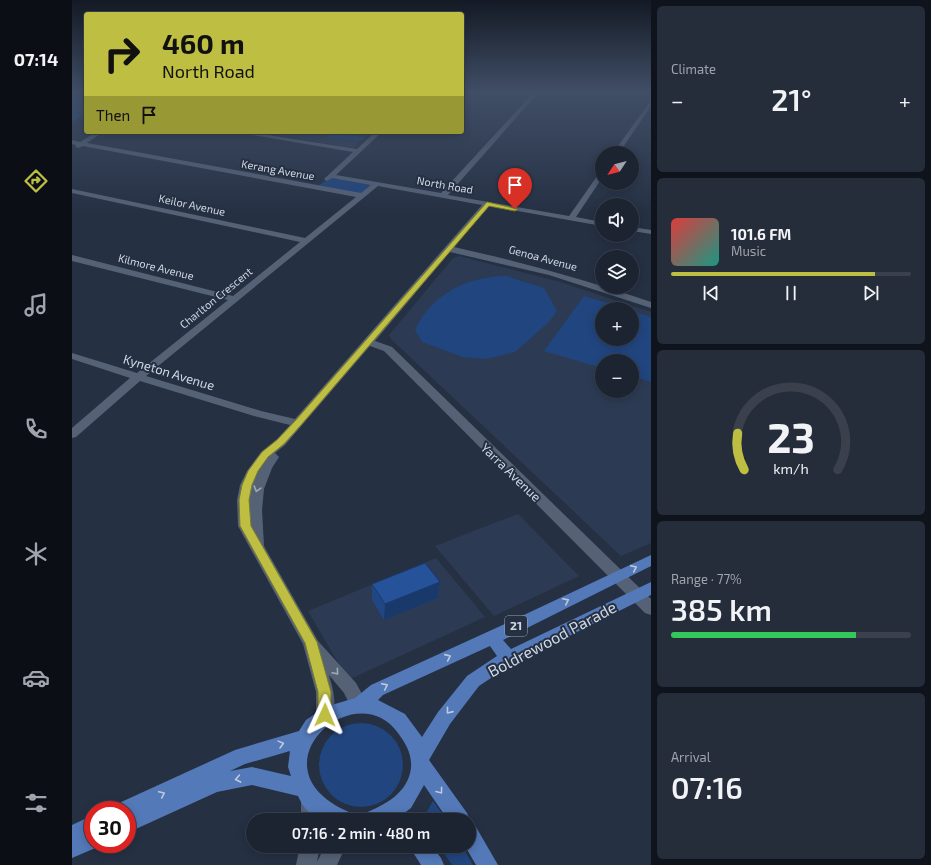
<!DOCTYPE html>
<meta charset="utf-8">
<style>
:root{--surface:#1c2432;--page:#252c3a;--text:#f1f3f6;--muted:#a0a4ac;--line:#3a414d;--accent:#bebf42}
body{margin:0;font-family:"Exo 2",sans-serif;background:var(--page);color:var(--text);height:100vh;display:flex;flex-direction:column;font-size:15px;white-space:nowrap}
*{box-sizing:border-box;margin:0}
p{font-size:13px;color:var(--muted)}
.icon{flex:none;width:22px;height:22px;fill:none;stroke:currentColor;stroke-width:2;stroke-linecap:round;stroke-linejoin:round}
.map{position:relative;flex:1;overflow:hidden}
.side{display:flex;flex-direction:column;gap:6px;padding:6px;background:#0f141c;width:280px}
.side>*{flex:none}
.banner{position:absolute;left:12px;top:12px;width:380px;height:122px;border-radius:4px;box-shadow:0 2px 10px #0003,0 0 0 1px var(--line);background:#bebf42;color:#111;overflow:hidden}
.needle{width:26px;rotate:234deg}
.controls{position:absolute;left:523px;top:146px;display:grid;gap:8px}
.controls a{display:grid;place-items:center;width:44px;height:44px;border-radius:50%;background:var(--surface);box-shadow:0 2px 10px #0003,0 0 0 1px var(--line);font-size:20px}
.speed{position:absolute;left:12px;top:801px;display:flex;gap:8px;font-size:20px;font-weight:700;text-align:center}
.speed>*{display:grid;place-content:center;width:52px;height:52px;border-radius:50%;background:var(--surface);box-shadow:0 2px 10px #0003,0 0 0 1px var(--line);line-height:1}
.speed .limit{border:6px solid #d22;background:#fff;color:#111}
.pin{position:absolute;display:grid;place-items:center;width:34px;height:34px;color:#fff;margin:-41px -17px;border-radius:50% 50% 50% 0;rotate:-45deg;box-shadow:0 0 4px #0007}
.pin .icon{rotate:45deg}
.me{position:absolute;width:44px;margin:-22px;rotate:1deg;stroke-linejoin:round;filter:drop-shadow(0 0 3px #0008)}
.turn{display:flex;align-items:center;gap:14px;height:84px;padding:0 12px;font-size:18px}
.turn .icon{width:52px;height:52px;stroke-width:2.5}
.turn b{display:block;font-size:28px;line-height:34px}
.then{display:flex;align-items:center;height:38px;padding:0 12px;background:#0003;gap:8px;font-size:15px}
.big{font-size:30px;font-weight:600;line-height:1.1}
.side .card{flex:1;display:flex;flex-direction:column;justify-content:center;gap:6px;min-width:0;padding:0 14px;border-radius:6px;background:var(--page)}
.side .dial{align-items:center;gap:0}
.dial svg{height:104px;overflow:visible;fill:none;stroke:var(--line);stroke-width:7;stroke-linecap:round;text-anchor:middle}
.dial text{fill:var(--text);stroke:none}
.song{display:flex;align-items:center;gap:12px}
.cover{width:48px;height:48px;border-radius:6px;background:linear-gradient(135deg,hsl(0 70% 55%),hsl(170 70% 35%))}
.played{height:4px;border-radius:2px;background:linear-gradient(90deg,var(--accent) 85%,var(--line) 85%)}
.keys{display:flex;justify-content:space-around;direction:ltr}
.heat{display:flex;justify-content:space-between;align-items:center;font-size:22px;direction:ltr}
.charge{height:6px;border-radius:3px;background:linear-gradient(90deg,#34c759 77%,var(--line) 0)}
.trip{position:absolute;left:174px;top:813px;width:230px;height:40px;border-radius:20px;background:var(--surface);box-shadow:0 2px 10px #0003,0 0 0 1px var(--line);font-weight:600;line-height:40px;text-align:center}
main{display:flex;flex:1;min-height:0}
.dock{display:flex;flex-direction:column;width:72px;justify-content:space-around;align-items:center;background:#0b0e14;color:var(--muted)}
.dock .icon{width:28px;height:28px}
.dock .active{color:var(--accent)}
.dock b{font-size:18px;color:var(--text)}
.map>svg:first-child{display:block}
</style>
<main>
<nav class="dock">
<b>07:14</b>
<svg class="icon active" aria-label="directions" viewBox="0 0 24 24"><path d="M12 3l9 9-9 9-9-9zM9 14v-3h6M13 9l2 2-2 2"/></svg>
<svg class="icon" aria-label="music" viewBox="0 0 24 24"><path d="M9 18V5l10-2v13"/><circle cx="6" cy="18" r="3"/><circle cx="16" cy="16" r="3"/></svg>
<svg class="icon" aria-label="phone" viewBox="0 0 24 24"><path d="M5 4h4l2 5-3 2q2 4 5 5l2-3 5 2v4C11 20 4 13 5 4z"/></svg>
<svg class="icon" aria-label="climate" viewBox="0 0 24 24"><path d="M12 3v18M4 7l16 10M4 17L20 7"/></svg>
<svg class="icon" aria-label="car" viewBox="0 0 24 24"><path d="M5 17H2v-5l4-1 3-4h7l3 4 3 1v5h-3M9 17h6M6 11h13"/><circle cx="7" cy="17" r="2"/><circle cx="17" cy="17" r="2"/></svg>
<svg class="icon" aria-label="filters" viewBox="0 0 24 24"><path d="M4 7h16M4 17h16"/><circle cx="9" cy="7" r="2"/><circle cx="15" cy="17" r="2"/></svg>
</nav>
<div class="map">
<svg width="579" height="865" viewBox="0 0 579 865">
<rect width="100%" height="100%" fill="#253043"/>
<path fill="#2c3b53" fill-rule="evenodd" d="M188,132H299L281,148Z
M387,256L488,282L579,312V543L549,556L319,339L317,335L381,258ZM530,309H560V339H530ZM530,361H560V391H530Z
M446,514L507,576L422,616L363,546Z
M364,558L413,617L276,680L236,611Z"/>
<path fill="#21457e" d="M0,93H14V114L0,122Z
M260,133L293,137L288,141L254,138Z
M259,176L305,184L291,196L245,187Z
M434,276L472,288L485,311L477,322L443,352L414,359L391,357L350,342L343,330C361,293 394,277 434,276Z
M512,296L555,309H530V339H560V311L579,317V382L560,376V361H530V368L472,351Z
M247 765a42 42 0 1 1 84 0a42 42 0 1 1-84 0Z
M361,801L375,820H350Z
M367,846H390L401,865H380Z"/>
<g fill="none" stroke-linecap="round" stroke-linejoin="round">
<path fill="#556276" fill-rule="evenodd" d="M461,93H466L376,195L497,216L528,172L530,171V178L504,217L530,222V226L417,206L382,247C449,262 515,280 579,302V308L477,275L378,252L303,341L320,347L579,599V615L573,613L312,351L298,346L213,445L203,453L207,457L200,468L192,489L190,510L192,546L246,641L284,683L296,705L293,711L287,713L281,711L272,693L257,675C261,689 266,707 259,721L253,723L247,721L244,715V692L231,644L166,526L165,500L168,485L175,471L189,452L205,439L218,425L182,416L68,381L4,437L0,438V428L58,378L0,359V353L65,373L156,300L0,261V255L161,296L228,242L0,193V189L233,238L284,197L11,146L6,148L3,146L4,145L0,144V140L8,142L24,132H31L15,143L289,193L299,185L260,178L255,181L252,179L281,152L163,132H177L285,149L303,132H310L264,175L369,193ZM306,186L410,205L223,419L189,411L74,376Z
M579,100V106L547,153H541Z
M560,227L579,230V234L560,231Z
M239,790L246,793L249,800V820H229V800L232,793Z
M228,846H248L245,862L253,846H274L265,865H224Z"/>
<path fill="#5379b8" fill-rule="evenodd" d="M579,555V566L431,640L439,649L579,582V595L437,666L407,686L378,724L357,760L395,813L398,820L397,822V820H376L352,785L339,808L323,820H290L293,813C313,805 336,793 339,768C340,754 334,744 326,733C282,672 175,770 279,813L282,820C257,820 238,824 226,796L180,785L145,792L55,833V810H44L47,803L163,750L227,731L234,720L253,707L283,698L299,685L435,623ZM418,646L425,656L395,676L366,712L350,737L333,714L306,700L311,695ZM218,751L216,767L219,776L180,767L158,771L173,764Z
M21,815V844H29L28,846L0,858V825Z
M397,824L404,827L426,865H404L393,846H397Z
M337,846H360L369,858L372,865H349Z"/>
</g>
<path fill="#204784" d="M368,582L366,598L312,620L300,600V584Z"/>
<path fill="#1a396b" d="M368,582L366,598L312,620L313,604Z"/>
<path fill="#255299" stroke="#1a396b" d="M353,563L368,582L313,604L300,584Z"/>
<defs><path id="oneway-chevron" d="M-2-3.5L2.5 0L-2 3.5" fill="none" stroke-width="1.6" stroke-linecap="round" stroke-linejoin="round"/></defs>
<g stroke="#9fa9b8">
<use href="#oneway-chevron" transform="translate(185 489) rotate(106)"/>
<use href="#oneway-chevron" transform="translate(264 672) rotate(49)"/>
</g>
<g stroke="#bdcadd">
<use href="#oneway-chevron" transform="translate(562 568) rotate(-25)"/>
<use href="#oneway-chevron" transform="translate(494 601) rotate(-26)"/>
<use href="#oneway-chevron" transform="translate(376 657) rotate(-24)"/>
<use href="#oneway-chevron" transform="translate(313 686) rotate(-26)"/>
<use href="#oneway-chevron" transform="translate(377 711) rotate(129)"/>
<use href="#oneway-chevron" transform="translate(209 744) rotate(-15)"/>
<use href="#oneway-chevron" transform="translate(166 779) rotate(169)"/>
<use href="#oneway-chevron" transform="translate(368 791) rotate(53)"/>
<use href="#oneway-chevron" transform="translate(90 794) rotate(-25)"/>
</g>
<linearGradient id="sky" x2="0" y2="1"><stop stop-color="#141a25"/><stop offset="0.43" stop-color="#404e66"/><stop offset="1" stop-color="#404e66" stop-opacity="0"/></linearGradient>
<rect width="579" height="214" fill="url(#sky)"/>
<path fill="#bebf42" stroke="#7c7c2b" d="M415,202L446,209L443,211L417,206L229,425L212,444L196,457L186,471L180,485L177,500L179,526L245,642L259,692V715L257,719L253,721L248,719L246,715V692L233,643L168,526L167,500L170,485L176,471L190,452L205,440L223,421Z"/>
<g text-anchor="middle" stroke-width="4" stroke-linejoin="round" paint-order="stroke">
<g font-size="11" fill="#d0d8e4" stroke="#253043">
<text transform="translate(206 170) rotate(10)" y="4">Kerang Avenue</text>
<text transform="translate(373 185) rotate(10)" y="4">North Road</text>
<text transform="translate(120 205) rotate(12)" y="4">Keilor Avenue</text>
<text transform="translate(471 258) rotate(15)" y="4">Genoa Avenue</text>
<text transform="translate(84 267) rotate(14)" y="4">Kilmore Avenue</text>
<text transform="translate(144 298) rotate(-39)" y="4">Charlton Crescent</text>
</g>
<rect fill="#253043" stroke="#9da6b4" stroke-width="1" x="433" y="616" width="22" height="20" rx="3"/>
<g font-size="12" font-weight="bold" fill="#d0d8e4">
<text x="444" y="630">21</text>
</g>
<g font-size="13" fill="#d0d8e4" stroke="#253043">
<text transform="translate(97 372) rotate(17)" y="5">Kyneton Avenue</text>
<text transform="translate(439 472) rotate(44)" y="5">Yarra Avenue</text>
</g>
<g font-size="16" fill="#d0d8e4" stroke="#253043">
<text transform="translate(480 639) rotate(-28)" y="6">Boldrewood Parade</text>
</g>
</g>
</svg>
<div class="controls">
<a><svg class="needle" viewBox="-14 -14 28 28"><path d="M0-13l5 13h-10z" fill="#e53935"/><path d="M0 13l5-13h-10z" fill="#a0a4ac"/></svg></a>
<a><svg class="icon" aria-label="sound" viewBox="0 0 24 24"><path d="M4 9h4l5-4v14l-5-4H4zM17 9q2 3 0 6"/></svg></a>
<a><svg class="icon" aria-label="layers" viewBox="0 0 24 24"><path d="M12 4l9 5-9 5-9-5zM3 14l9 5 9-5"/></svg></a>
<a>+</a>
<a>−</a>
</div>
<div class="speed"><div class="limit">30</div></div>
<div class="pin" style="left:443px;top:209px;background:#d93025"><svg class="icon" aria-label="arrive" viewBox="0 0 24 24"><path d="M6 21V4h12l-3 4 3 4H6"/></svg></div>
<svg class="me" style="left:253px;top:715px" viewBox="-20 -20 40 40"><path d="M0-17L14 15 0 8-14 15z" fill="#bebf42" stroke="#fff" stroke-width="4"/></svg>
<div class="trip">07:16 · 2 min · 480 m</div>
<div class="banner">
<div class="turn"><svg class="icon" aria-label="right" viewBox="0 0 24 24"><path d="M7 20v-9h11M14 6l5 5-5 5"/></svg><div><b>460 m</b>North Road</div></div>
<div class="then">Then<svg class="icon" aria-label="arrive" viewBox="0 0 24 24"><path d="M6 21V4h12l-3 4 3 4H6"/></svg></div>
</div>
</div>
<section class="side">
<div class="card"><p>Climate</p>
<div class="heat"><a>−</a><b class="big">21°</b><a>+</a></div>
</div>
<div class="card">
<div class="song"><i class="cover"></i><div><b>101.6 FM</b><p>Music</p></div></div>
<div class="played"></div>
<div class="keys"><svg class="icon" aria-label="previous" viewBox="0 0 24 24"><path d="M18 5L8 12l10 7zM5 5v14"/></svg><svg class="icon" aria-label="pause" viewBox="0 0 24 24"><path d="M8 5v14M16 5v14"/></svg><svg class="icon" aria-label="next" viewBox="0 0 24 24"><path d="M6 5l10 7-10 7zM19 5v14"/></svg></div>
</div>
<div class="card dial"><svg viewBox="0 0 100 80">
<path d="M14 69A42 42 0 1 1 86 69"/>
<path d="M14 69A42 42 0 0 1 9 41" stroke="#bebf42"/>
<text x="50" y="56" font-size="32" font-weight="700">23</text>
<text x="50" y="72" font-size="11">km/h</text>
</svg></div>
<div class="card"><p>Range · 77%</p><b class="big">385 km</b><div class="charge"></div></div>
<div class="card"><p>Arrival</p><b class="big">07:16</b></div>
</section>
</main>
